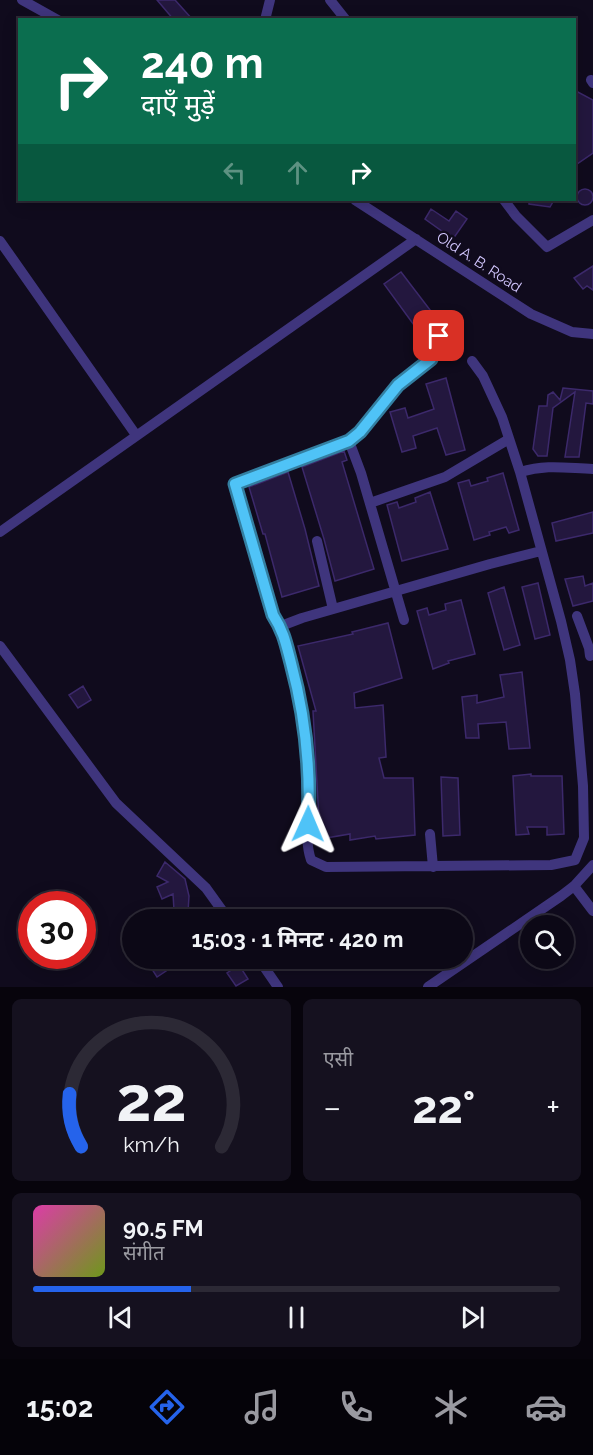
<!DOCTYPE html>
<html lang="hi">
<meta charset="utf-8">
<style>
:root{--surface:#0c0816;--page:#15111f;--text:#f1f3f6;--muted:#9a9aa1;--line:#2c2935;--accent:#2563eb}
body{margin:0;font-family:Raleway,"Noto Sans Devanagari",sans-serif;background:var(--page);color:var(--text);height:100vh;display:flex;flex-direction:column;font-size:22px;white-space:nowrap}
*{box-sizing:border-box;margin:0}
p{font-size:20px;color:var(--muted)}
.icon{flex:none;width:33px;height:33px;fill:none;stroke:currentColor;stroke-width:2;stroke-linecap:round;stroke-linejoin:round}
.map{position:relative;height:987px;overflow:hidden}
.panel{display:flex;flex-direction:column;gap:12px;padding:12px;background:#07040c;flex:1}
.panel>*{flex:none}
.guide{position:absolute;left:18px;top:18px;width:558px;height:183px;border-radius:0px;box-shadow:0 3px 15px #0003,0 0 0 2px var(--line);background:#0b6e4f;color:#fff;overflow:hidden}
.controls{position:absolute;left:520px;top:915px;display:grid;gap:12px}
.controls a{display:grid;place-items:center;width:54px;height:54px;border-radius:50%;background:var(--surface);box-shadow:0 3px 15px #0003,0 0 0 2px var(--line);font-size:30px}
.speed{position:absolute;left:18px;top:891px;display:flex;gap:12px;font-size:30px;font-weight:700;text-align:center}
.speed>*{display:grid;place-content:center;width:78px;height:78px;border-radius:50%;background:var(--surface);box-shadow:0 3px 15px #0003,0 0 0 2px var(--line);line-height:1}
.speed .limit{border:9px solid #d22;background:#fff;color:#111}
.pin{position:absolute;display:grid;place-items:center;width:51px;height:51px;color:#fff;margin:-26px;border-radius:12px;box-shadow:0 3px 9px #0006}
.me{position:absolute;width:66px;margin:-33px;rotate:1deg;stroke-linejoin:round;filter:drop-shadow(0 0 4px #0008)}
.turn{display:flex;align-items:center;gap:21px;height:126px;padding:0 24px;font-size:27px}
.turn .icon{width:78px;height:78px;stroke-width:2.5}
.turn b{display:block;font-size:42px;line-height:51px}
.lanes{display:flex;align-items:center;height:57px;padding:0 24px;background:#0003;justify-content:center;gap:30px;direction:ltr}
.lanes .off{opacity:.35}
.big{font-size:45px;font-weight:700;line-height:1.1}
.panel .widget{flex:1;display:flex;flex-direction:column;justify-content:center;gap:9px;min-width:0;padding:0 21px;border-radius:9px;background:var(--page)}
.panel .dial{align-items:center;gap:0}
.dial svg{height:156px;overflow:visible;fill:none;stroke:var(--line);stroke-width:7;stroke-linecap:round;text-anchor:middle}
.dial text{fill:var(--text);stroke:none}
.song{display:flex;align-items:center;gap:18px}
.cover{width:72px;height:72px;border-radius:9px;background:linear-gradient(135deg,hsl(320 70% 55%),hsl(80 70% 35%))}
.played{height:6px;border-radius:3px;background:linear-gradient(90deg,var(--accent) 30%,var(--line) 30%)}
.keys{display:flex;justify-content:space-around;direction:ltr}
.heat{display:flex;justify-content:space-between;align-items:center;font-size:33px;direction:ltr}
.panel .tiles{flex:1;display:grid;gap:12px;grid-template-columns:1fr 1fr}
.widget:last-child{grid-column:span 2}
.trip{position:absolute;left:122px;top:909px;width:351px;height:60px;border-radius:30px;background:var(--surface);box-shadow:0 3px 15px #0003,0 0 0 2px var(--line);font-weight:700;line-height:60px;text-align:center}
.tabs{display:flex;height:96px;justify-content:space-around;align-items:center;background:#050309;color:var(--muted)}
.tabs .icon{width:42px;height:42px}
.tabs .selected{color:var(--accent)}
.tabs b{font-size:27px;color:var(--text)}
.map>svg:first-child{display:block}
</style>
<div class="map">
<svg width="593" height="987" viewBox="0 0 593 987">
<rect width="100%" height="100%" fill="#100b1d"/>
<path fill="#23173e" stroke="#3c296b" stroke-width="1.5" d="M157,0H175L193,20H174Z
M574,90L593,100V153L574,166Z
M577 197a8 8 0 1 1 16 0a8 8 0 1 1-16 0Z
M529,200H554L550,207L529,204Z
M431,209L449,221L456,211L467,219L453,239L425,219Z
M593,266V290L587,286L583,289L574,278Z
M401,272L437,319L419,332L384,284Z
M446,378L465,450L446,455L437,428L413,436L416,448L402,452L390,412L405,408L408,418L434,409L426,384Z
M563,388L593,391V404L586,403L579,457H565L575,392L553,408L547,456H538L533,449L539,406H547L548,395L553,392L560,400Z
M344,451L347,460L342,462L374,569L335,581L324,539L302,467Z
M288,472L305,529L319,586L282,597L265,534H263L249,487Z
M503,473L519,530L509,533L506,527L489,532L490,535L474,540L458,483L469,480L471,486L488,481L487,478Z
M430,492L448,549L402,561L387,505L397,502L399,508L416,502L415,498Z
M593,512V533L556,541L552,523Z
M583,576L585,586L593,583V601L573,606L565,579Z
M538,583L550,635L535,639L522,587Z
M504,587L520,645L504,650L488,593Z
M461,600L475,654L448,661L449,663L433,669L417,611L427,608L429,615L446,610L445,604Z
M388,623L402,678L354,693L355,708L383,705L386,757L379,758L384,778H413L415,835L376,839L375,836L350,840V834L320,839L313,711H316L298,646L353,634L352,632Z
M522,672L530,748L509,749L506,722L478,724L479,738H466L462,697L477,695V703L504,697L500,675Z
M83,686L91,700L78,708L69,695Z
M531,774V776H562L564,834L547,835V827H527L529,834L516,835L513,776Z
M441,777L458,778L460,835L443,836Z
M165,862L185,879L189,896L188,912L174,910L173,894L162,899L157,887L168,882L157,876Z
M156,958H162L169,969L157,977L148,963Z
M239,965L248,979L236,986L227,973Z"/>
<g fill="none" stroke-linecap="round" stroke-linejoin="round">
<path stroke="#3f357d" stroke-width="10" d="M22,0L58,20
M330,0L346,20
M265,20L270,0
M591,80L593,83
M355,200L531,314L572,332L593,334
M504,200L516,216L547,247L593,220
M0,241L136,435
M439,336L431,359L398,385L360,432L349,441L235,484L273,615C284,632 285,643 290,662C302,707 307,749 308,795C309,817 304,839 311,860L326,867L551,865L575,860L584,838L583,786L575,694L570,660L561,621L520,472L502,417L483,376L472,361
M349,441L361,473L404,620
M520,472C547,464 565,468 593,469
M370,503L445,477L509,439
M0,532L416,239
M317,541L333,609
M577,616L589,648L590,656
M281,626L302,618L490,564L541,551
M0,646L116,803L206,888L229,920
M430,834L433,867
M574,886L593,911
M258,958L278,987
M428,987L561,896L574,886L593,865"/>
</g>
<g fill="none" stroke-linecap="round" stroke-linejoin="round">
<g stroke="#337fa1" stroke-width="15">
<path id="route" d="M308,824C311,769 305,715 291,663C286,644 284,632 273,615L235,484L349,441L360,432L398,385L431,359L439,336"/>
</g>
<use href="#route" stroke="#4fc3f7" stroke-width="10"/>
</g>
<g text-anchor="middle" stroke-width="5" stroke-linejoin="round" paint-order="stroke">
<g font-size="15" fill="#d3c7ff" stroke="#100b1d">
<text transform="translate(479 262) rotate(33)" y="5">Old A. B. Road</text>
</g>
</g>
</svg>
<div class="controls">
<a><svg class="icon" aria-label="search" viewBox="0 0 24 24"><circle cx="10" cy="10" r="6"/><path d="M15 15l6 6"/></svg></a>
</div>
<div class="speed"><div class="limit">30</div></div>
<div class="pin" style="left:439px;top:336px;background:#d93025"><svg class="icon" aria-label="arrive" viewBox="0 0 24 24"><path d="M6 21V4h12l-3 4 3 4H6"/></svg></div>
<svg class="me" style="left:308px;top:824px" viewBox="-20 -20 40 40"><path d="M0-17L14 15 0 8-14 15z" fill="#4fc3f7" stroke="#fff" stroke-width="4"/></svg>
<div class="trip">15:03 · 1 मिनट · 420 m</div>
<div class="guide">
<div class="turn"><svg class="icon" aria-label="right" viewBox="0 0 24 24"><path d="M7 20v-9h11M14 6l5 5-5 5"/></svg><div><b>240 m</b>दाएँ मुड़ें</div></div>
<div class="lanes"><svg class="icon off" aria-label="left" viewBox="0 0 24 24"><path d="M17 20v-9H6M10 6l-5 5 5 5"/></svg><svg class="icon off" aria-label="ahead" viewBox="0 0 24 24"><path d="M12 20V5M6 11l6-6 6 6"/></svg><svg class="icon" aria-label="right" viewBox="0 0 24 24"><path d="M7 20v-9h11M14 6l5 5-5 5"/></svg></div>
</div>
</div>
<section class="panel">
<div class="tiles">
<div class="widget dial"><svg viewBox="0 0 100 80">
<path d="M14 69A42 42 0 1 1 86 69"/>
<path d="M14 69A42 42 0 0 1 8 42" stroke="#2563eb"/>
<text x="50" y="56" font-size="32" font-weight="700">22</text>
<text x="50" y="72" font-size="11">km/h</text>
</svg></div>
<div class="widget"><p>एसी</p>
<div class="heat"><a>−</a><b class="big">22°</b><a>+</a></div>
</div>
<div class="widget">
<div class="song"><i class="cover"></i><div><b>90.5 FM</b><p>संगीत</p></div></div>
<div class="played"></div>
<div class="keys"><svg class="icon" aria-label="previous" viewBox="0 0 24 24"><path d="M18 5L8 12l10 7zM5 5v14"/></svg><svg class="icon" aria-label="pause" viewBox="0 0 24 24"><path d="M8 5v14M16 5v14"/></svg><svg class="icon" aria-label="next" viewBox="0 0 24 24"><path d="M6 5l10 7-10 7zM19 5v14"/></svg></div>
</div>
</div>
</section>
<nav class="tabs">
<b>15:02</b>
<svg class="icon selected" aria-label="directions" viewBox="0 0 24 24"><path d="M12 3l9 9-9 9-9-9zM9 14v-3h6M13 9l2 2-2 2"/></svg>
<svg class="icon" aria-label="music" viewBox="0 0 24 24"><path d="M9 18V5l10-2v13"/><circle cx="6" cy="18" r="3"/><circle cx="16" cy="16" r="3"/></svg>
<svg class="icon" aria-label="phone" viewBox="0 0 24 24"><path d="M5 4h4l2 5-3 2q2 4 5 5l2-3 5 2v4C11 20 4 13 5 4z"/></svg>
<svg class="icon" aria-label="climate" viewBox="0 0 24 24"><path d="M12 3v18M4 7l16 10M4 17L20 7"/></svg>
<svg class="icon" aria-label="car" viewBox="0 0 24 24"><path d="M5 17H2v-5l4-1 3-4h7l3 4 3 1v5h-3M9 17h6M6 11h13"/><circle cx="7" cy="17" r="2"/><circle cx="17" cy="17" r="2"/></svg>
</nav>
